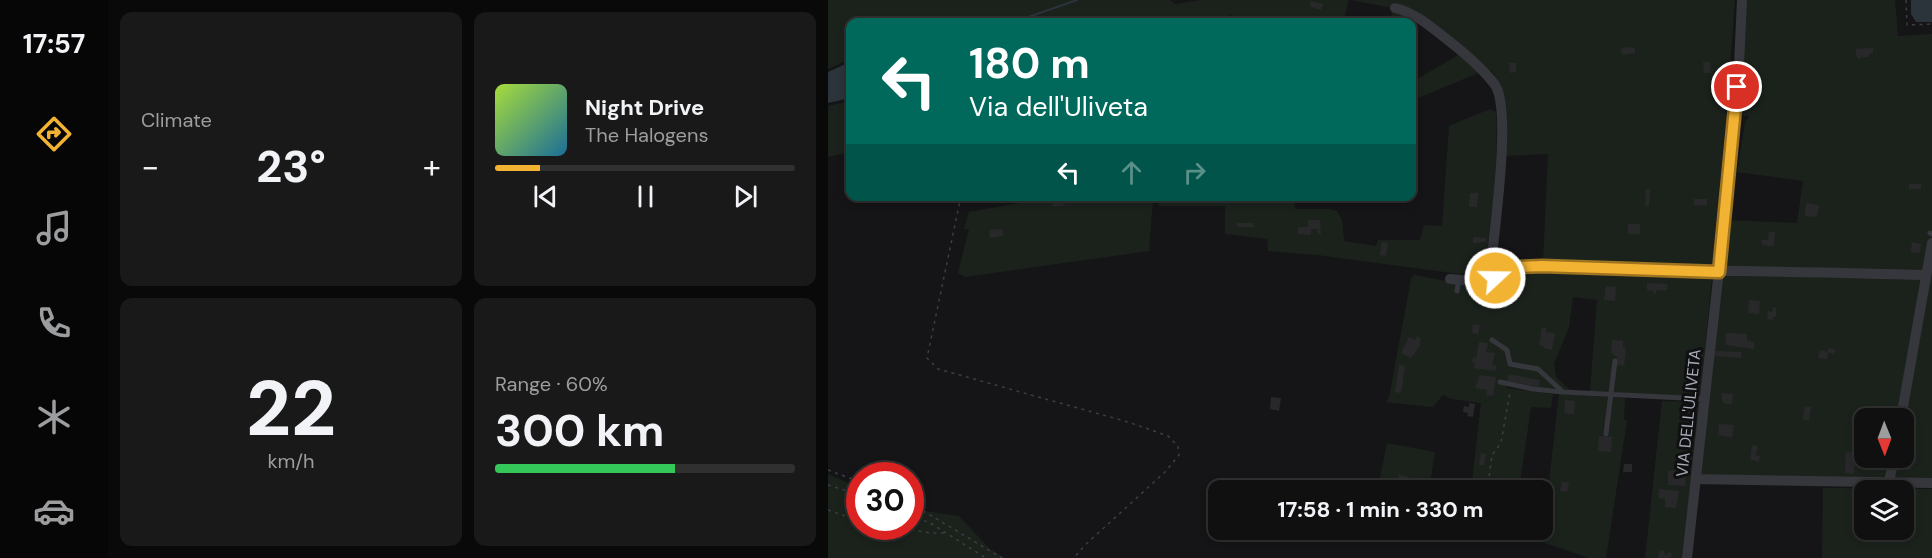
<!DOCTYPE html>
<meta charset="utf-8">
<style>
:root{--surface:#101011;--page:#19191a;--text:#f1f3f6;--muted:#9c9d9f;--line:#303031;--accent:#f3b332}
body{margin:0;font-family:"DM Sans",sans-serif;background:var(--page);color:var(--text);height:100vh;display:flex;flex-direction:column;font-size:22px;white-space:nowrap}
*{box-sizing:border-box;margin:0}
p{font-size:20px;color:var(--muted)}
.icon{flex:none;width:33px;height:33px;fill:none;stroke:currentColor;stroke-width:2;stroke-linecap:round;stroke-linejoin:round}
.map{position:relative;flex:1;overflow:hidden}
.drawer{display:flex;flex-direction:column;gap:12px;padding:12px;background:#090909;width:720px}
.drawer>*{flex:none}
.banner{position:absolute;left:18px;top:18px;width:570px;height:183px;border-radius:12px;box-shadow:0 3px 9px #0003,0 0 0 2px var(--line);background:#00695c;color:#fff;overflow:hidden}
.needle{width:39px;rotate:179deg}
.fabs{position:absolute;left:1026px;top:408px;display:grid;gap:12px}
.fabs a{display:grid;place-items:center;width:60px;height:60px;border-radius:12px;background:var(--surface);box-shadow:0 3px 9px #0003,0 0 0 2px var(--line);font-size:30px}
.speed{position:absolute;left:18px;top:462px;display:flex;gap:12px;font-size:30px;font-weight:700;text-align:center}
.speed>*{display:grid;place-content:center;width:78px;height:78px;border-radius:50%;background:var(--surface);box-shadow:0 3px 9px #0003,0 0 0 2px var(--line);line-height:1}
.speed .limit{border:9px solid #d22;background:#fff;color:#111}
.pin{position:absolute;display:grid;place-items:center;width:51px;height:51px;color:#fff;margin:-26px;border:3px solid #fff;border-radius:50%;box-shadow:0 2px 6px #0007}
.me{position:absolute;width:66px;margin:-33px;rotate:69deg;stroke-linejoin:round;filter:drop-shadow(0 0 4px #0008)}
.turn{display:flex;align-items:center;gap:21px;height:126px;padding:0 24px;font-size:27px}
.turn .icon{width:78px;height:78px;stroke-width:2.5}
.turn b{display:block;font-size:42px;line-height:51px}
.lanes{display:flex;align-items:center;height:57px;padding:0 24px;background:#0003;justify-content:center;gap:30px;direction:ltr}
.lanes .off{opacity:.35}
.big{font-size:45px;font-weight:700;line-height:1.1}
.drawer .card{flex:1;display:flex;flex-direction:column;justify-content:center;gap:9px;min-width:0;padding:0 21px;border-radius:12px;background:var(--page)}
.drawer .dial{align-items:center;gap:0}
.dial b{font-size:78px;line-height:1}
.song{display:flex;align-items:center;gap:18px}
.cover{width:72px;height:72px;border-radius:9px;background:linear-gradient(135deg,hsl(80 70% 55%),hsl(200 70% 35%))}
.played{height:6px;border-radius:3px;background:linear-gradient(90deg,var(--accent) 15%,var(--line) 15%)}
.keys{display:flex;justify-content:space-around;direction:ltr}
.heat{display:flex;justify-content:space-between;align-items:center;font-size:33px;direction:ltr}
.charge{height:9px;border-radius:4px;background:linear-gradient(90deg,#34c759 60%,var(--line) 0)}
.drawer .tiles{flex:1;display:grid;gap:12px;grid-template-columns:repeat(2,1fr)}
.trip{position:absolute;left:380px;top:480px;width:345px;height:60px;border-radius:12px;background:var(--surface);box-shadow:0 3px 9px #0003,0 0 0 2px var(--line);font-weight:700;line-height:60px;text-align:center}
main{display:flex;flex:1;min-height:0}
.tab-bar{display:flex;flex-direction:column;width:108px;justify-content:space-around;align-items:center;background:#060607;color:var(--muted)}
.tab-bar .icon{width:42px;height:42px}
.tab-bar .on{color:var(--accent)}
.tab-bar b{font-size:27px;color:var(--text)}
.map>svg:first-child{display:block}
</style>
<main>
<nav class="tab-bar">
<b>17:57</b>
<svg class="icon on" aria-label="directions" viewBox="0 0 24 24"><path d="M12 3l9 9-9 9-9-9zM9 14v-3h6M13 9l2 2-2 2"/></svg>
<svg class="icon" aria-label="music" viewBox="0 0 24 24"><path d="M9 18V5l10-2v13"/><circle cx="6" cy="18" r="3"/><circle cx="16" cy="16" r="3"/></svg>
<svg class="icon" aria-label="phone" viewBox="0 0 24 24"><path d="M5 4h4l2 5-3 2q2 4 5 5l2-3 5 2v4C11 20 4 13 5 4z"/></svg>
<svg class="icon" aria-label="climate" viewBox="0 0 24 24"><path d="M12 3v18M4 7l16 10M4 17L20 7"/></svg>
<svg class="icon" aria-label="car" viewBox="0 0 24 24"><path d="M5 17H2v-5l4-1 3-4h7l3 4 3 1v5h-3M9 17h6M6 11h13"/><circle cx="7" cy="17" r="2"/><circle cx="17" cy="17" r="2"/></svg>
</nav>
<section class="drawer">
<div class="tiles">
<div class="card"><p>Climate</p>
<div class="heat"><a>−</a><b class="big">23°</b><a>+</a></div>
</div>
<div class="card">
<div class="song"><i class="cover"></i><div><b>Night Drive</b><p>The Halogens</p></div></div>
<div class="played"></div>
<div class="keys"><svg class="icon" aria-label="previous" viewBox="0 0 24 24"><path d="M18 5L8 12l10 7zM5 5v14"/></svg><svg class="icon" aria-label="pause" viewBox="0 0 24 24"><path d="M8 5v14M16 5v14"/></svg><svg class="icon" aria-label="next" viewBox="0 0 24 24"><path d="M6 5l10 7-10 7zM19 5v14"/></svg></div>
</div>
<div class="card dial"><b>22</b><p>km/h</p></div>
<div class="card"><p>Range · 60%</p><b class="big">300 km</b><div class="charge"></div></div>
</div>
</section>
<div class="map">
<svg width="1104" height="558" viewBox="0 0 1104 558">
<rect width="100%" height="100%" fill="#151517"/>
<path fill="#1b221c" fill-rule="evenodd" d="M0,0H342L347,4L373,0H521L515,22H420L403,15L389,22H22V59L0,69Z
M523,0H907L899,109L884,267L715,261L720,154L676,156L671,84L663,70L653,72L585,100L584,82L634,53L584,19L583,22H562L565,8Z
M917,0H1067L1070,36L1104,34V480L869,474L894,220L969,223L975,181L909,172L917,123L921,116L910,115ZM1036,418H1076V458H1036Z
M22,101V152L0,157V106Z
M662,109L668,112C671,166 663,222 656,275L654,277L489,255L440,251L439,239L397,234V206H331L329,200L325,201L321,251L137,277L130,273L141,229H136L141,212L209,200V197H466L467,209H502L509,211L514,220L516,241L548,246L550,240H592L596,225L614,226L621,126Z
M690,269L880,276L884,278L872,397L762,391L769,300L745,297L741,327L726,364L728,377L742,390L679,385V388L725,394L723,408L703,407L691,490H643L653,403L624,399L615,395L605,407L558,402L561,397L583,279L586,275L640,285Z
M731,394L797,398L796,419L799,421L778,558H761L714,542Z
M834,401L870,402L872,405L854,558H817Z
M559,443L607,452L601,490H548L550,488Z
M0,474L31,488L32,526H82L83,509L131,516L162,549L177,558H0Z
M995,488L1104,489V558H994ZM1036,490H1076V530H1036Z"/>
<path fill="#2b343b" d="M1083,0H1104V22H1088L1083,14Z
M22,62V98L0,103V72Z"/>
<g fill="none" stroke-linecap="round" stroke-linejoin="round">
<path stroke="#2b343b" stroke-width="2" d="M186,22L249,0"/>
</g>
<path fill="#28282b" d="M483,1L495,4L493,10L481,6Z
M803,47L807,48V53L794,55L793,48Z
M1045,48V53L1041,54V57H1034V54L1033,58H1029L1027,49Z
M875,62H882L883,73H876Z
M681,63H688V72L682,73Z
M1081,184H1093V189H1081Z
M818,189H822L821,206H817Z
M642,193H650L649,207H641Z
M236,198L237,205L225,207L224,200Z
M866,199H879V206L866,205Z
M978,203L991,205L989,217L977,216Z
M480,220H492L493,234H490V229H483V235L470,234V227H480Z
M409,223H426V227H409Z
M800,224H812V234H800Z
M174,229L175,236L162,238L161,230Z
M941,232H947L946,246L943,245V247L934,244V240H940Z
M645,237L658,238L657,242L645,243Z
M554,242L560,243L558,256L552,255Z
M1084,242L1093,244L1092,253L1083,252Z
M819,283L840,284L839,290H828V294L825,293V291L819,290Z
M778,286L788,287L787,301L776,300Z
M921,300L932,301L931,314L920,313Z
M945,307H948V317H945V320L939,319L940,311L944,312Z
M645,324L652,325L650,334L644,333Z
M714,327L718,328V332L727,333L724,350L715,348L716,346L711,345Z
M898,333L919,334V341L926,342V349L898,345Z
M589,336L593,339L591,343L593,344L583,358L573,353L581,337L587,340Z
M784,340L795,341V347L798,348L796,366L788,365L789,357L783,353Z
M651,342L660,343L658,352L667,353L664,365L669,366L667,371L646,368L647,362H644L645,357L648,358Z
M1000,348L1007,349L1006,354L1000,352L999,359L990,358L992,350L1000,352Z
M887,351L913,352V358L887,356Z
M571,365L577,366L573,393L567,392Z
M681,374L712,380L711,387L679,381Z
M652,375L668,377L665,396L658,395L659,390L647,388Z
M893,393L905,394L904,405L895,403Z
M443,397L453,398L451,411L442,409Z
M737,400L747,401L746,414L736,413Z
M641,403L647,404L645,417L639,416L640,413L635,412L636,406L641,407Z
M977,406L983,407L981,420H975Z
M891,424L906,425L904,437L890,435Z
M771,436L784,437L783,452L770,451Z
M924,445L930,446L927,455L932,456L931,462L922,459Z
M1018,452L1027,453L1026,474L1017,473Z
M653,453L658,454L656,465H651Z
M1076,454L1089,455L1088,463L1084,462L1083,470L1075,469Z
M796,464H804V472H795Z
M846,470L858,472L857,486L840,485V471Z
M571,474L581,477L579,484L587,486L586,490H566Z
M734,482H741L739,492L732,491Z
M831,489L851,491L848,508L837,507V499L830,498Z
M832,550L837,551L836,554L839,555L840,552L844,553L843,558H830Z"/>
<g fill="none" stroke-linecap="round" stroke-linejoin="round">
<path stroke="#3c3e43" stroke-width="1.5" stroke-dasharray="3 4.5" stroke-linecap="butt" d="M1078,0L1079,25L1104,24
M133,196L99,358L110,369L300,422L340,436L350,446L351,455L337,472L256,546L246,558
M0,470L32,482
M0,485L32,495
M671,486L666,484L661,477L664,455L673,443L682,392
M82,503L174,558
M0,510L32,521
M82,515L104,524L158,558
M61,526L102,533H117"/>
<path stroke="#36373c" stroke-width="5" d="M1102,233L1104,234
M629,291L631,280
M664,340L679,350L682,364L710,369L735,392L876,399
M672,382L705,389L734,392
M778,434L787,361"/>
<path stroke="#36373c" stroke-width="10" d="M567,8C588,13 604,28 621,41C635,52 656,70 667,85C684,110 666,231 663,266L667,278
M622,279L658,282L690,267L714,266C842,271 970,271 1098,275
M1073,418L1104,243
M868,479L1104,483
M1061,482L1066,458
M859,558L896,225L911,65L914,0"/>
</g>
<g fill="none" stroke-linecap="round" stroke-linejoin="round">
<g stroke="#9e7420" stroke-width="15">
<path id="route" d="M667,278L690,267L714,266L891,272L909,87"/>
</g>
<use href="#route" stroke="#f3b332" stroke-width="10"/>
</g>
<g text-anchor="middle" stroke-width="6" stroke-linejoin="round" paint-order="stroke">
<g font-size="16" fill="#a7acb7" stroke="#101012">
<text transform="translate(860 413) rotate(-84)" y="6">VIA DELL'ULIVETA</text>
</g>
</g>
</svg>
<div class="fabs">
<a><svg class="needle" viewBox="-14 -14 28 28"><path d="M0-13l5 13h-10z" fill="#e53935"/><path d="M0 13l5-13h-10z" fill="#9c9d9f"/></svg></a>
<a><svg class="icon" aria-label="layers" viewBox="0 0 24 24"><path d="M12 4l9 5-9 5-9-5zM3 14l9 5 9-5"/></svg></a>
</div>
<div class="speed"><div class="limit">30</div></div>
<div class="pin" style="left:909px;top:87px;background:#d93025"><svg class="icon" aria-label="arrive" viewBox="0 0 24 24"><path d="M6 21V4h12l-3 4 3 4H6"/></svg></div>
<svg class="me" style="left:667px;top:278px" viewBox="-20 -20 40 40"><circle r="17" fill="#f3b332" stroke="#fff" stroke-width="3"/><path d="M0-11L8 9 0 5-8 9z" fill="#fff"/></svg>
<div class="trip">17:58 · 1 min · 330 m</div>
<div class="banner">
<div class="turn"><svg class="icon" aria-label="left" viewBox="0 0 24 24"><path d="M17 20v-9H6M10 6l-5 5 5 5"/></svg><div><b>180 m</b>Via dell'Uliveta</div></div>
<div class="lanes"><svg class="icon" aria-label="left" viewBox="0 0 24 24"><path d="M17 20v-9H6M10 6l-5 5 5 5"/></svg><svg class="icon off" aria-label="ahead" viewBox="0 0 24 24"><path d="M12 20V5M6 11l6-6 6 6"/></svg><svg class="icon off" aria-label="right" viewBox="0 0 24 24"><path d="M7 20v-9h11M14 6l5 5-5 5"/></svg></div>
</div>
</div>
</main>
